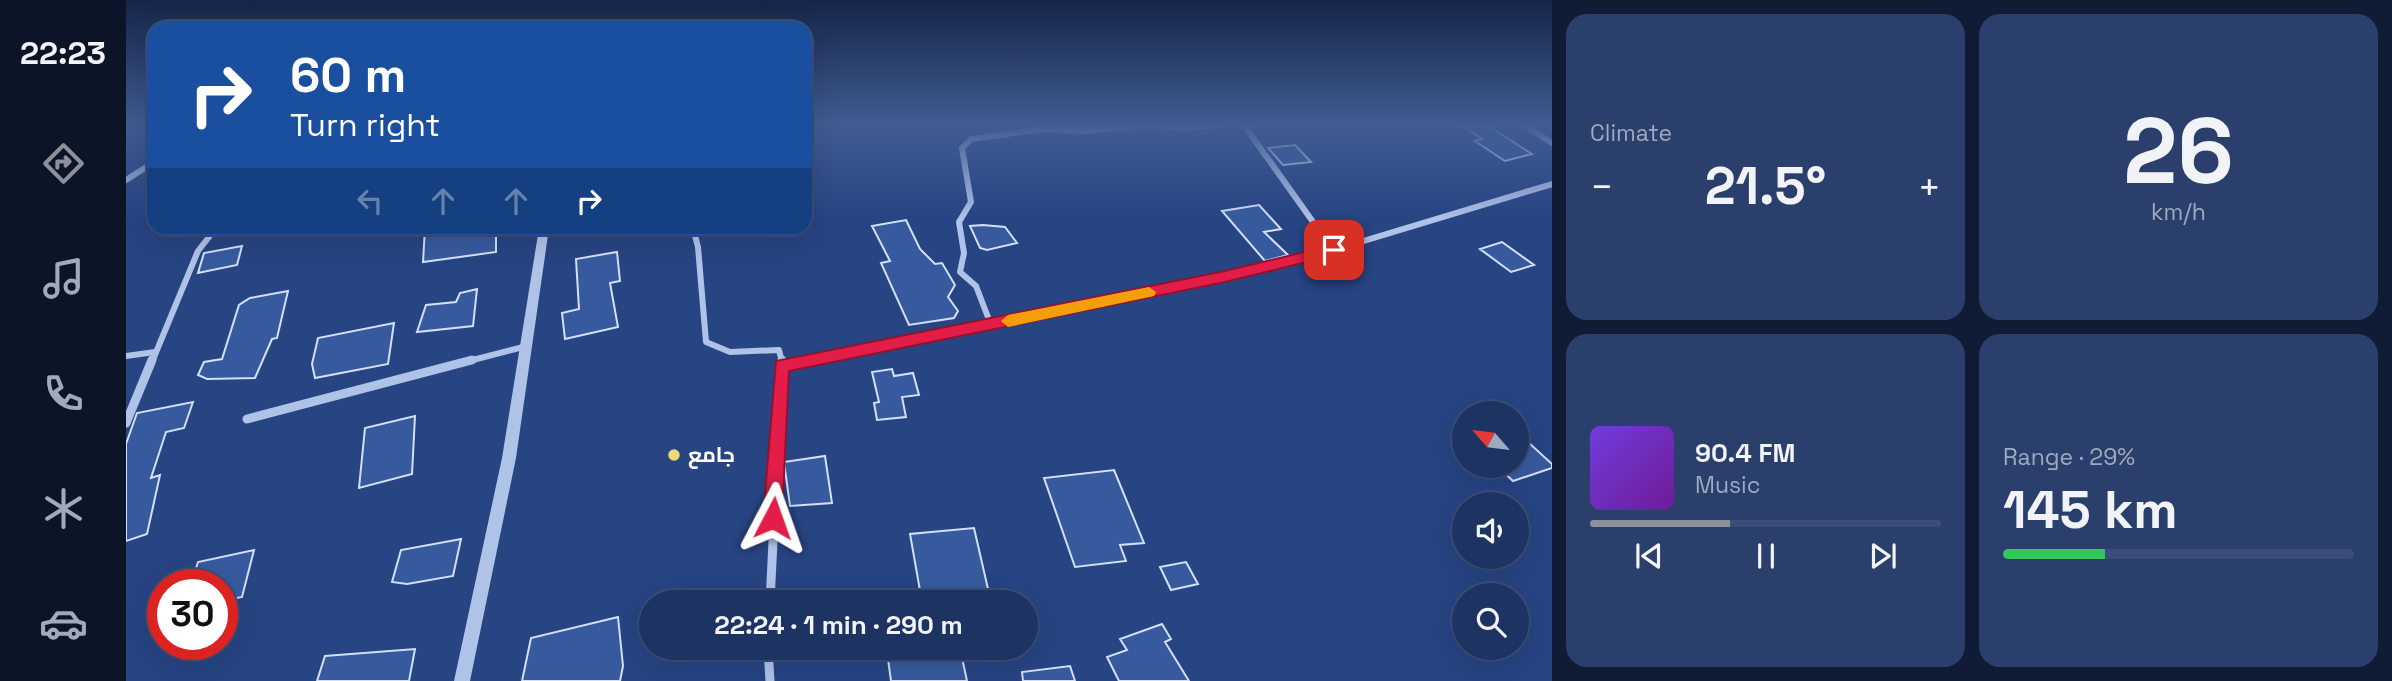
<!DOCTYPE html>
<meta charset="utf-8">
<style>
:root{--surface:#1d3362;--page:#2a3f6b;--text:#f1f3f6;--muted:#a0aabe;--line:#3b4e77;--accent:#8c9099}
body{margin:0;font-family:"Space Grotesk",Cairo,sans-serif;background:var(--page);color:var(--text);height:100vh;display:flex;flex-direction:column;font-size:26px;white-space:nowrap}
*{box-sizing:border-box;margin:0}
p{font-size:23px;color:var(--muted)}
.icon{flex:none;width:38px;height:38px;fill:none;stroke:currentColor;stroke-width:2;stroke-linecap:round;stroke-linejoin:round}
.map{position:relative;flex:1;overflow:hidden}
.details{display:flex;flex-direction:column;gap:14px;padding:14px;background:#101c36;width:840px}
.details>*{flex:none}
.top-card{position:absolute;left:21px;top:21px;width:665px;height:214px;border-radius:21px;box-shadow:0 7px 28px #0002,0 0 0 2px var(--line);background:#1a4fa0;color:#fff;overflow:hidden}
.needle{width:46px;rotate:298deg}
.tools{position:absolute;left:1326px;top:401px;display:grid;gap:14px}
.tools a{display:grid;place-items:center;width:77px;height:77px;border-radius:50%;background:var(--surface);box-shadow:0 7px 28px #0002,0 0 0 2px var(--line);font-size:35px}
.speed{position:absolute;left:21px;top:569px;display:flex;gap:14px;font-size:35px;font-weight:700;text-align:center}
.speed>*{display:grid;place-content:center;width:91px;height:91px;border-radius:50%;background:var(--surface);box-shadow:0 7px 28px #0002,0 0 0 2px var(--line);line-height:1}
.speed .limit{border:10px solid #d22;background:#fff;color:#111}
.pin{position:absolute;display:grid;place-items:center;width:60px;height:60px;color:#fff;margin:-30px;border-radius:14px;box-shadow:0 4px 10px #0006}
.me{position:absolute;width:77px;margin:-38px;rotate:4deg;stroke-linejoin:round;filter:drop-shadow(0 0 5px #0008)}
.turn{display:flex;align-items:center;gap:24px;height:147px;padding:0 28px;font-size:32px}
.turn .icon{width:91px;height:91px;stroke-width:2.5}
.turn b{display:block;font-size:49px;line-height:60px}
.lanes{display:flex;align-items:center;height:66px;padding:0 28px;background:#0003;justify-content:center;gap:35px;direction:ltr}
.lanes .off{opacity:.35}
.big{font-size:52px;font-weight:600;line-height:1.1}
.details .tile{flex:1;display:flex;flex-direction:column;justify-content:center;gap:10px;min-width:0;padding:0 24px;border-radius:21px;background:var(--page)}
.details .dial{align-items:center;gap:0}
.dial b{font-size:91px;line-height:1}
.song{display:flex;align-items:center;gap:21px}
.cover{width:84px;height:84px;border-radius:10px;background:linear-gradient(135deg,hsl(260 70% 55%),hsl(280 70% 35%))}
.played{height:7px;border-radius:4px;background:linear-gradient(90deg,var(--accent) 40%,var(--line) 40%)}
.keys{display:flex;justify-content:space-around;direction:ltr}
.heat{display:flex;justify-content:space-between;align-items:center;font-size:38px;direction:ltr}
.charge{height:10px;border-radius:5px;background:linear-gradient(90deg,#34c759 29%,var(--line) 0)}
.details .tiles{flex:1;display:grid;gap:14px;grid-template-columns:repeat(2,1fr)}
.trip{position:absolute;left:513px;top:590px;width:399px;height:70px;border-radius:35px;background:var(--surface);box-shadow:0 7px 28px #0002,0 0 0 2px var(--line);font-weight:600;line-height:70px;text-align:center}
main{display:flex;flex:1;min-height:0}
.tab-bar{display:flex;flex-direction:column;width:126px;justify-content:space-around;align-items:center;background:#0c1427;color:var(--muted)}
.tab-bar .icon{width:49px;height:49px}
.tab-bar .active{color:var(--accent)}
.tab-bar b{font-size:32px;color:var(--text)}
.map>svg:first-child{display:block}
</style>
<main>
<nav class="tab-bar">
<b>22:23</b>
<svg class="icon active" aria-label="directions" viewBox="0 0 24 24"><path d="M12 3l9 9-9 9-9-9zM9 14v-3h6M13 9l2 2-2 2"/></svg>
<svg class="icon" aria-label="music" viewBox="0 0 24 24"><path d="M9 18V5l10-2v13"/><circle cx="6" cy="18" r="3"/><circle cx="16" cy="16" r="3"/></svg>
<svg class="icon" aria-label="phone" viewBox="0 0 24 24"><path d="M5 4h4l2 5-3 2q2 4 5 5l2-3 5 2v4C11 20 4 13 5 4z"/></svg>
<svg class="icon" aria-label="climate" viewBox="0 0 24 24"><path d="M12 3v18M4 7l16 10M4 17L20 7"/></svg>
<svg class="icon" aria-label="car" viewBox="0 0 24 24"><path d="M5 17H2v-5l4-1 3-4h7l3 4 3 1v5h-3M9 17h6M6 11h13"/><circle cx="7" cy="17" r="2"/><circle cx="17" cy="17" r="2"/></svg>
</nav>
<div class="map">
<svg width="1426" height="681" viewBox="0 0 1426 681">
<rect width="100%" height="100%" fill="#274483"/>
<path fill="#375a9f" stroke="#d3dff6" stroke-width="2" d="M1334,125H1361L1406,154L1379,161L1349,141L1356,139Z
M1169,145L1185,162L1157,165L1142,148Z
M1133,205L1155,229L1138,232L1162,255L1139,261L1096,211Z
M780,220L794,249L809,264L816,263L829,285L822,297L832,311L828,318L783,325L755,263L764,261L746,226Z
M857,225L879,227L891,243L861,250L854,248L844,226Z
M299,228H370V252L297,262Z
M1376,242L1408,265L1385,272L1354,249Z
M116,246L111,265L72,273L78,253Z
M491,252L494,281L484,283L492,327L439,339L436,313L453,309L450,259Z
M351,289L347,326L291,332L300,305L330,302L334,293Z
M162,291L151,338L146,339L129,378L81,379L72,375L78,362L96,359L113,305L124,298Z
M268,323L262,364L189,378L186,364L192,338Z
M766,369L768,376L787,373L793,395L776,397L780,417L751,420L748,403L753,402L746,372Z
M67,402L58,428L40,432L25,478L34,475L21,534L0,541V444L11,413Z
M289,416L286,474L233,488L239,428Z
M1391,432L1426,464V468L1387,481L1371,466H1391Z
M699,456L706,503L664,506L658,462Z
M988,470L1018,543L994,545L1000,561L949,567L918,478Z
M848,528L865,602H796L784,534Z
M335,539L327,576L281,584L266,582L275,550Z
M128,550L116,597L96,601V584H65L72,562Z
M1060,562L1072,584L1045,590L1034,567Z
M492,617L497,666L494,681H396L405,638Z
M1036,624L1045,639L1039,642L1063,681H993L981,657L1001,650L994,639Z
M804,648H834L841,681H765L762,659L805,655Z
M289,649L283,681H191L199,656Z
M944,666L949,681H897L896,672Z"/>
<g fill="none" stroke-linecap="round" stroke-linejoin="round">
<path stroke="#afc2e7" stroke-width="6" d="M1118,125L1207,250
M1398,125L1426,143
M0,180L28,162
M499,228H504
M567,228L572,247L580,342L604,352L653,350L656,362
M865,325L850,286L834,272L838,253L833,222L845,202L836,148L845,139L918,129L956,131L1024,125L1057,128L1096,125
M0,356L29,352
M26,362L72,251L90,228
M339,362L401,346
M674,362L1178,259L1426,184"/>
<path stroke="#afc2e7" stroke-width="9" d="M655,366L683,360
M121,419L346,360
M0,423L26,360
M644,602L656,360
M642,648L644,681"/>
<path fill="#afc2e7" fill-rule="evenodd" d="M413,228H423L390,458L344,681H328L376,458Z"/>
</g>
<linearGradient id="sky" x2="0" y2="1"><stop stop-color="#152548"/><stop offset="0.57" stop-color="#415c93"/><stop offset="1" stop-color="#415c93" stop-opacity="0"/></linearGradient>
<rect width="1426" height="220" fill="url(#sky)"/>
<path fill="#e11d48" stroke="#92132f" stroke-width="2" d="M1208,245L1215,250L1213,254L1099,282L663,371L656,518L653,524L647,526L640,524L637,518L650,361L1099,271Z"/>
<path fill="#f59e0b" d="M1023,287L1030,292L1028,296L882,327L875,321L882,315Z"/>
<circle fill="#efda75" stroke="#274483" stroke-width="2.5" cx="548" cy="455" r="7"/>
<g text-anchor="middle" stroke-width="7" stroke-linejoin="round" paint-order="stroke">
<g font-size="21" font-weight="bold" fill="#fff" stroke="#274483" text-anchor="start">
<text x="562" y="462">جامع</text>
</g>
</g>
</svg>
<div class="tools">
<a><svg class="needle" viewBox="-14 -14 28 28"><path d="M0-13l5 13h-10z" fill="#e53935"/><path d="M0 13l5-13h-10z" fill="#a0aabe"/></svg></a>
<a><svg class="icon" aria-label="sound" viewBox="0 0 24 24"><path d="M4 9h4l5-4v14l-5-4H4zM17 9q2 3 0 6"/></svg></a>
<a><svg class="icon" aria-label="search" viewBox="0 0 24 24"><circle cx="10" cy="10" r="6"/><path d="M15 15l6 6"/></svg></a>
</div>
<div class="speed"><div class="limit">30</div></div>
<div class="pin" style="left:1208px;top:250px;background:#d93025"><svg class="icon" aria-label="arrive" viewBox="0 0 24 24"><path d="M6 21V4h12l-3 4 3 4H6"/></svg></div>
<svg class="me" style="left:647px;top:518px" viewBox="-20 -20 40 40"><path d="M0-17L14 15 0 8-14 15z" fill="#e11d48" stroke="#fff" stroke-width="4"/></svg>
<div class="trip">22:24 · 1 min · 290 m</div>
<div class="top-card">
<div class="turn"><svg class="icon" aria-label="right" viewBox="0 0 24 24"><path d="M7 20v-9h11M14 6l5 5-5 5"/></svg><div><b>60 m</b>Turn right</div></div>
<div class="lanes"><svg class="icon off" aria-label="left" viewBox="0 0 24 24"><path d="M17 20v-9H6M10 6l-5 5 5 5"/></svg><svg class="icon off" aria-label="ahead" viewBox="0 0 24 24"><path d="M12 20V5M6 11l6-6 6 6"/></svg><svg class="icon off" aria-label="ahead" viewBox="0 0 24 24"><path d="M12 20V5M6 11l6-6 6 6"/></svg><svg class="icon" aria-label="right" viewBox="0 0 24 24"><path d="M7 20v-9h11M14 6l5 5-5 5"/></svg></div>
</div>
</div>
<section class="details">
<div class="tiles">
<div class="tile"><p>Climate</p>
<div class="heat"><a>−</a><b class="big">21.5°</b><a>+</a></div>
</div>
<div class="tile dial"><b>26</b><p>km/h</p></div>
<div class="tile">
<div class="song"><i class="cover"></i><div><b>90.4 FM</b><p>Music</p></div></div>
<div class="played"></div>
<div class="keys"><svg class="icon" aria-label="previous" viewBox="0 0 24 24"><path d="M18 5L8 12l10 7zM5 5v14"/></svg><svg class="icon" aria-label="pause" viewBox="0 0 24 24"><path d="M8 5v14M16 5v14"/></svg><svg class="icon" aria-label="next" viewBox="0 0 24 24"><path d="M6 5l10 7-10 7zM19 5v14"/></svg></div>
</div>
<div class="tile"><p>Range · 29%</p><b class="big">145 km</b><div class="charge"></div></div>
</div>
</section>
</main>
